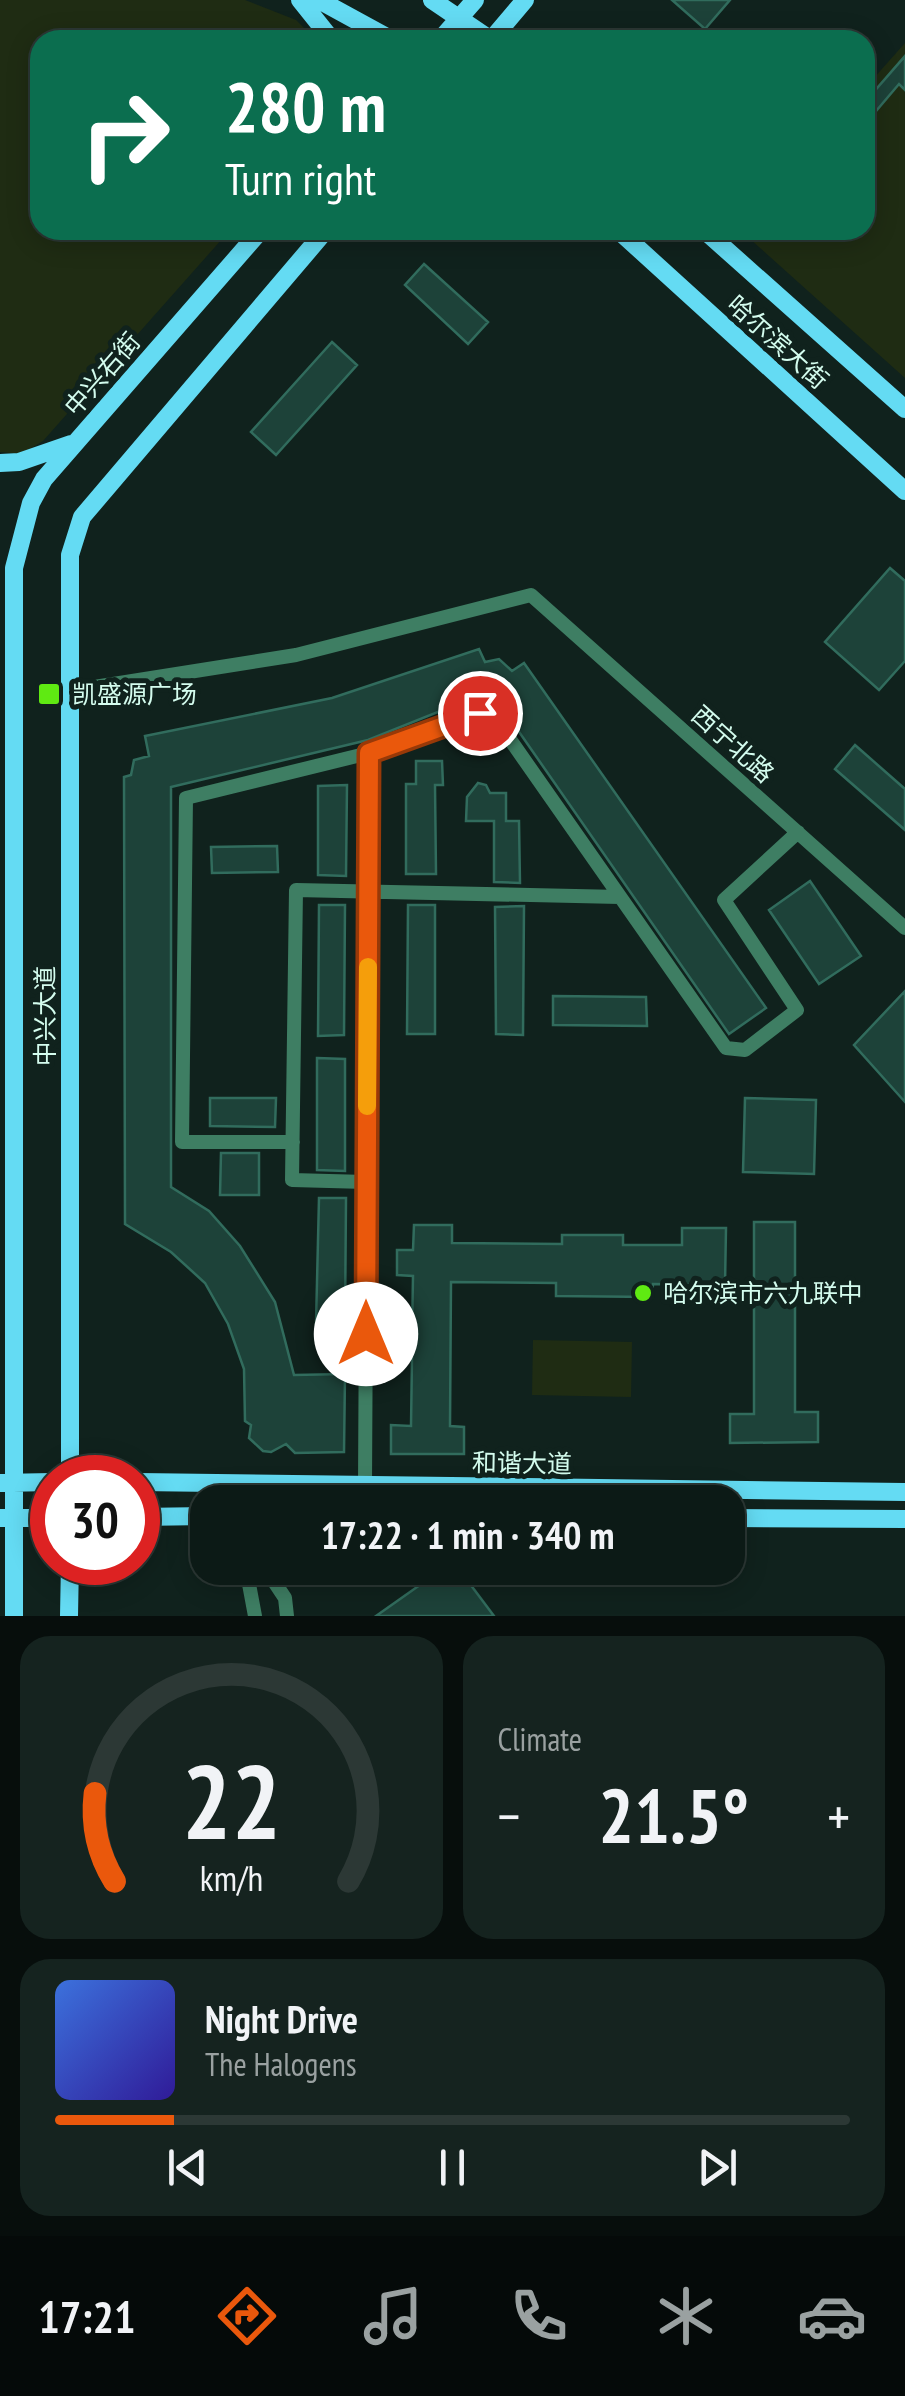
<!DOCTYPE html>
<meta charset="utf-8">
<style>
:root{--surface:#0c1a16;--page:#15231f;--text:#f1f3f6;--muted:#9aa1a1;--line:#2c3835;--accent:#ea580c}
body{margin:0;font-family:"PT Sans Narrow","Noto Sans SC",sans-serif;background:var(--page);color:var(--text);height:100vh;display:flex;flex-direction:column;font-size:38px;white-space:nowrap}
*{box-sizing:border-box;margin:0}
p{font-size:32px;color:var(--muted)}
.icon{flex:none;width:55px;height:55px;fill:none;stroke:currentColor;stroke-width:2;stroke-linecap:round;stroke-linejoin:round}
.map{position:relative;height:1616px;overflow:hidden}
.drawer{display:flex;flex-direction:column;gap:20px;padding:20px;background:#070e0c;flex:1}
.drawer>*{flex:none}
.banner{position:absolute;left:30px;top:30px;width:845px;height:210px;border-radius:30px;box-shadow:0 5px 25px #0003,0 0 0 2px var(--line);background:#0b6e4f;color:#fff;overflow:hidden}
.speed{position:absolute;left:30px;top:1455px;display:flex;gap:20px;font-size:50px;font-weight:700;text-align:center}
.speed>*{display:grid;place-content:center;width:130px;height:130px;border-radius:50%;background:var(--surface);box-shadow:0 5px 25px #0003,0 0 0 2px var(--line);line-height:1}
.speed .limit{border:15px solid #d22;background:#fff;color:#111}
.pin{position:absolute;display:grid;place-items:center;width:85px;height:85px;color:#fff;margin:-42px;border:5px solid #fff;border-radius:50%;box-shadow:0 2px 10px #0007}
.me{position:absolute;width:110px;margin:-55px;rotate:0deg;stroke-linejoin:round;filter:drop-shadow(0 0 8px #0008)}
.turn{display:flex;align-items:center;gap:35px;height:210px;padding:0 30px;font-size:45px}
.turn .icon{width:130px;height:130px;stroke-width:2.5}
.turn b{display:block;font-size:70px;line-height:85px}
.big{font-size:75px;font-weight:800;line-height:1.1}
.drawer .card{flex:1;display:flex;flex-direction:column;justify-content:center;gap:15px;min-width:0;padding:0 35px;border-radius:30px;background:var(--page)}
.drawer .dial{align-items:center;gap:0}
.dial svg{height:260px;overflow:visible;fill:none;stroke:var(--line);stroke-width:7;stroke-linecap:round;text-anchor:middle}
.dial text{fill:var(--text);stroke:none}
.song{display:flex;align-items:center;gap:30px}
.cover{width:120px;height:120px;border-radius:15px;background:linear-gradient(135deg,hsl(220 70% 55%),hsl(250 70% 35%))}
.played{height:10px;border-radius:5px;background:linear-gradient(90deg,var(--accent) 15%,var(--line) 15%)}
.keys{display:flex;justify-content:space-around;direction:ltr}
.heat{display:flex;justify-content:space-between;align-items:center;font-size:55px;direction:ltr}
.drawer .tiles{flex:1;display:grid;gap:20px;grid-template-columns:1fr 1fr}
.card:last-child{grid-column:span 2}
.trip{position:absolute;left:190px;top:1485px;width:555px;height:100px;border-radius:30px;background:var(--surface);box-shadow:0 5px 25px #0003,0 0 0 2px var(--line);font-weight:800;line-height:100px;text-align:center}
.tabs{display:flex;height:160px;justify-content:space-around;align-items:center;background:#050a09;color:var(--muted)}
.tabs .icon{width:70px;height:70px}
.tabs .on{color:var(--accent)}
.tabs b{font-size:45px;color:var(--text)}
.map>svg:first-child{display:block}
</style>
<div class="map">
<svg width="905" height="1616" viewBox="0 0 905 1616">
<rect width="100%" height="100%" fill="#10221d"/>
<path fill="#1f2c13" d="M0,0H245L296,20L316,40H40V230H230L43,441L21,454L0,452Z
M905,43V378L740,230H865V88Z
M533,1340L632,1342L631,1397L532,1395Z"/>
<path fill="#1d4239" stroke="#316c5d" stroke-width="2.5" d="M672,0H730L705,29Z
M905,56V90L899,84L865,124V102Z
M424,264L488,322L468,344L405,285Z
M332,342L357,365L276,455L251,432Z
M890,568L905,581V661L879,690L825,642Z
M479,649L485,662L499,659L512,671L524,663L766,1008L729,1034L499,703L480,695L368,740L171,787V1187L209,1211L240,1246L275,1302L294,1375L345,1374L344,1452L295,1453L286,1444L271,1452L263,1451L249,1438L251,1425L245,1421L244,1369L228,1324L205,1283L171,1252L125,1224L124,777L131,775L134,760L149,756L145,736L332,698Z
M855,745L905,789V830L835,769Z
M416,761H442L443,785H435L436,874H406V784H416Z
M478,783L486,785L490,793H506V821H519L520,883L494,882V821H466L467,797Z
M347,785L346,876L318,875V786Z
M277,846L278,872L212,873L211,847Z
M810,881L861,956L819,984L769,910Z
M319,905H345L344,1035L318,1036Z
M408,905H435V1034H407Z
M524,906L523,1035L496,1034L495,907Z
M905,991V1102L854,1045Z
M553,996L646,997L647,1026L553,1025Z
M317,1058L345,1059V1171L317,1170Z
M210,1098H276L275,1127L210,1126Z
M745,1098L816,1100L814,1174L743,1172Z
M221,1153H259V1195H220Z
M319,1198H346L345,1324H316Z
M754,1222H795V1412H818V1442L730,1443V1414H754Z
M414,1225H452V1243L562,1244V1235H623V1245H682V1228H726L725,1285L653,1284L652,1297L556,1296V1283L451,1282L450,1426L464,1427V1454H391V1425L411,1426L412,1358L396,1357L397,1334H412L413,1276L397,1275V1250H413Z
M444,1568H458L494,1616H376Z"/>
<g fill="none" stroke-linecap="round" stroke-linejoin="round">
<path stroke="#3e7e63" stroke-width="14" d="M69,691L296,655L531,595L905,928
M293,1142H182L186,798L369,753
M366,1182L292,1180L296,890L620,897
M365,1486L369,753L480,713L495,718L726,1048L745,1050L797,1010L724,900L798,832
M246,1568L255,1616
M267,1571L285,1598L287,1616"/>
<path stroke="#64dbf3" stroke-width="18" d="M300,0L332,40
M319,0L392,40
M432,0L491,40
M440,40L475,0
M491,40L525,0
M618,230L905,491
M704,230L905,409
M0,463L19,462L71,444
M70,1478V555L82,517L326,230
M138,1482L905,1492
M0,1483L52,1482
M138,1517L208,1516
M0,1518H52
M728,1518L905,1519
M14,1616V568L31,503L44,479L261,230
M69,1616L70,1562"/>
</g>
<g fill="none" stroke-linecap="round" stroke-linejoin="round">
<g stroke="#983908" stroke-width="25">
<path id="route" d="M366,1334L369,753L480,713"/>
</g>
<use href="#route" stroke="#ea580c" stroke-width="18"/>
<path stroke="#f59e0b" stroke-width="18" d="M367,1106L368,967"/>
</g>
<g fill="#5fea12" stroke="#10221d" stroke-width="4">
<rect x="37" y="682" width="24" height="24" rx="5"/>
<circle cx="643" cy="1293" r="10"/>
</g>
<g text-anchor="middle" stroke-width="10" stroke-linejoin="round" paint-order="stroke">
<g font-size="25" fill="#d4fcee" stroke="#10221d">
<text transform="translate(778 342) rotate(42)" y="9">哈尔滨大街</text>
<text transform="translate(102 374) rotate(-49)" y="9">中兴右街</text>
<text transform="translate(733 744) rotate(42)" y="9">西宁北路</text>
<text transform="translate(45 1016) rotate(-90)" y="9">中兴大道</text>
<text transform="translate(522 1463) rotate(1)" y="9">和谐大道</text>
</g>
<g font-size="25" fill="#d4fcee" stroke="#10221d" text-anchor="start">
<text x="72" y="703">凯盛源广场</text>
<text x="663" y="1302">哈尔滨市六九联中</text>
</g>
</g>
</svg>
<div class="speed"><div class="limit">30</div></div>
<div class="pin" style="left:480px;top:713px;background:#d93025"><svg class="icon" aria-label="arrive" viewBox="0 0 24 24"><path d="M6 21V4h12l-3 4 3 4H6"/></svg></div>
<svg class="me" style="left:366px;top:1334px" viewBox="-20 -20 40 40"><circle r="19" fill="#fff"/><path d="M0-13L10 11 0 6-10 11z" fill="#ea580c"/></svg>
<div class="trip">17:22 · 1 min · 340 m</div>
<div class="banner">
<div class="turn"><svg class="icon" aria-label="right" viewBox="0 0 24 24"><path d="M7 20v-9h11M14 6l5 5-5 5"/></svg><div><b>280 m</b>Turn right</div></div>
</div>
</div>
<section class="drawer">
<div class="tiles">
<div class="card dial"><svg viewBox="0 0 100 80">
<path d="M14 69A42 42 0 1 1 86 69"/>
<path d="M14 69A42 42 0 0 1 8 42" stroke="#ea580c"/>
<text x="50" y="56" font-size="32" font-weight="700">22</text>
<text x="50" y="72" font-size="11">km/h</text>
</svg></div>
<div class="card"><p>Climate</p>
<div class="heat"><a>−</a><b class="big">21.5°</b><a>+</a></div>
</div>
<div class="card">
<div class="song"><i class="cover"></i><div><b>Night Drive</b><p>The Halogens</p></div></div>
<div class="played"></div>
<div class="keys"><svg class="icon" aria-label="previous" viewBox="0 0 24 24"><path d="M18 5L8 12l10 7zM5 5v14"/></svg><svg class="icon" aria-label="pause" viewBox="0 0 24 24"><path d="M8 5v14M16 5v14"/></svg><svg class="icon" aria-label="next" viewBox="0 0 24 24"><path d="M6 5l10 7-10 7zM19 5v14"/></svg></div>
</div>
</div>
</section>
<nav class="tabs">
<b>17:21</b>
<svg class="icon on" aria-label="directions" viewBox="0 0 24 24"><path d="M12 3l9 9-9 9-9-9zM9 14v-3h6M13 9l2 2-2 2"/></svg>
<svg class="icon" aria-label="music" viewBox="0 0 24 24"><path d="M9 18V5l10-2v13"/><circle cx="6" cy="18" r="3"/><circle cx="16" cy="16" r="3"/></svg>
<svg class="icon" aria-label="phone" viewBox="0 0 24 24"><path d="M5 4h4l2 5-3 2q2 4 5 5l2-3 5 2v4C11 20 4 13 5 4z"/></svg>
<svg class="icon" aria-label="climate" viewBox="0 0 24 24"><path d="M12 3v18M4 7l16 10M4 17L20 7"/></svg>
<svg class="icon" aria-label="car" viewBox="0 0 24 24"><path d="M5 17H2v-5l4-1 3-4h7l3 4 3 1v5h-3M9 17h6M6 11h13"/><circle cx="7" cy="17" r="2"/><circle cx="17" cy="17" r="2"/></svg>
</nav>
